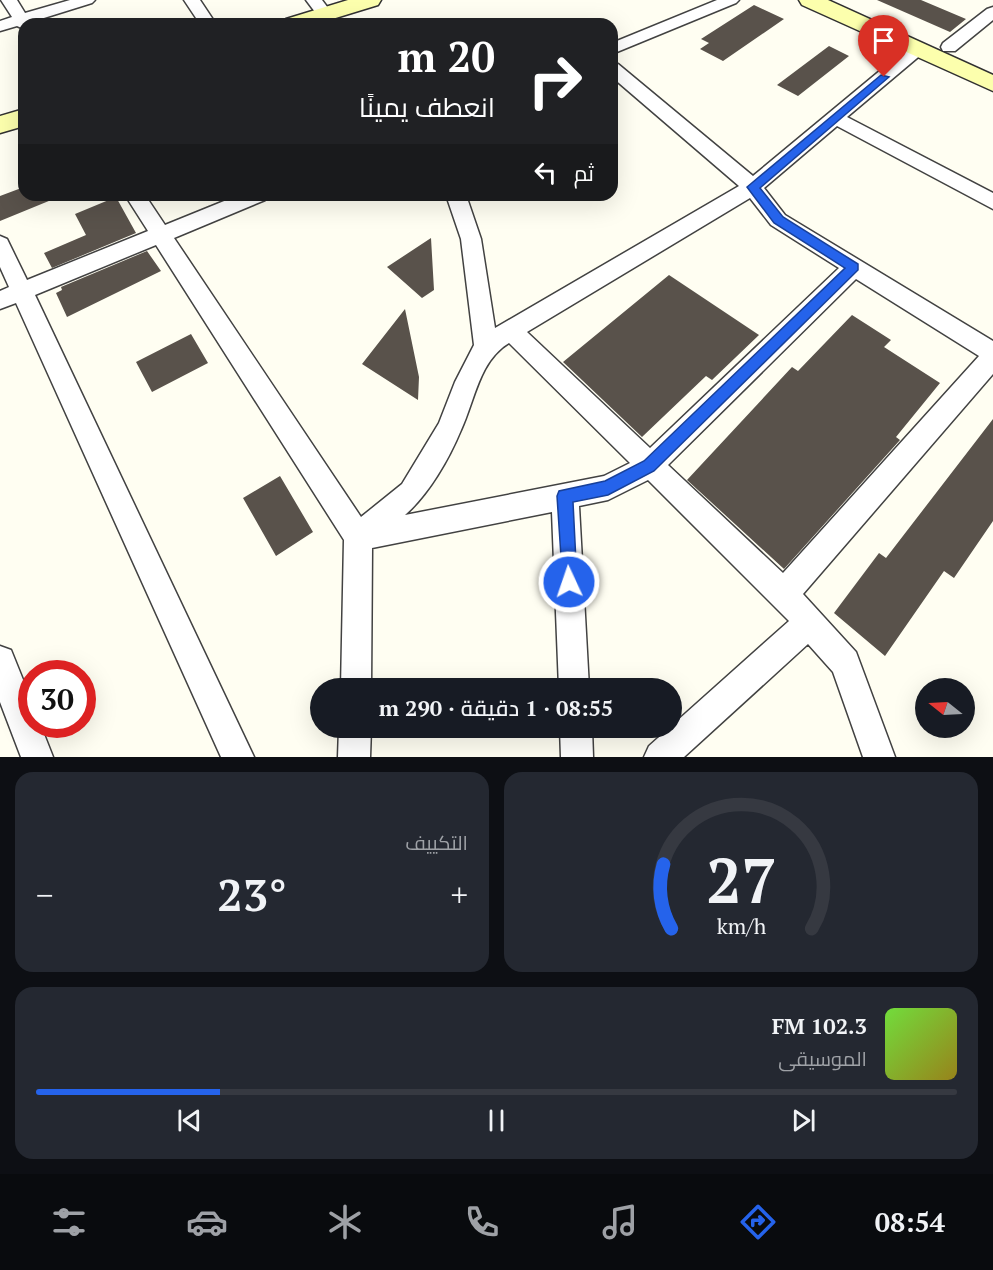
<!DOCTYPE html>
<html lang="ar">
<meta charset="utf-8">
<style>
:root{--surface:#171b24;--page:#242831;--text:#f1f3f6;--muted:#9ea1a6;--line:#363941;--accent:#2563eb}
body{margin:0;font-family:"PT Serif",Cairo,serif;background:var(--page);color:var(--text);direction:rtl;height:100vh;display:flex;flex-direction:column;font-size:22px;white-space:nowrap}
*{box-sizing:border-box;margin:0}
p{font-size:20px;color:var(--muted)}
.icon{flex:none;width:33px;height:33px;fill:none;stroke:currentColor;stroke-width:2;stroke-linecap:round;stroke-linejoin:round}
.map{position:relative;height:757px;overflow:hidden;direction:ltr}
.side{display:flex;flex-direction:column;gap:15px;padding:15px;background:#0d0f14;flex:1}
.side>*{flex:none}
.guide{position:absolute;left:18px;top:18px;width:600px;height:183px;border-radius:18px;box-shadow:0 6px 24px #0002;direction:rtl;background:#202124;color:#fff;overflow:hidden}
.needle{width:39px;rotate:288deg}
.tools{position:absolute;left:915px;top:678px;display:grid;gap:12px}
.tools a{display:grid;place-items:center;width:60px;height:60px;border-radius:50%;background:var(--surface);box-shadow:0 6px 24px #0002;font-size:30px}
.speed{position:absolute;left:18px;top:660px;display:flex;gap:12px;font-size:30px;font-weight:700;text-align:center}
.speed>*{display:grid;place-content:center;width:78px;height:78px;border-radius:50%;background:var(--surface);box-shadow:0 6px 24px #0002;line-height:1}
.speed .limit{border:9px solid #d22;background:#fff;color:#111}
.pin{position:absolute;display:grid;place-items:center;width:51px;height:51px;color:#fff;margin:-62px -26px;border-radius:50% 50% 50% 0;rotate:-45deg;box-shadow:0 0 6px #0007}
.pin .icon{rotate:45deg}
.me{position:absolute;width:66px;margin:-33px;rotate:357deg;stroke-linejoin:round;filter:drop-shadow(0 0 4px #0008)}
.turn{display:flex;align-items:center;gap:21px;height:126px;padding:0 24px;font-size:27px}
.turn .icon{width:78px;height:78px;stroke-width:2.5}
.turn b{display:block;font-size:42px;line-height:51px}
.then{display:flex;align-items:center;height:57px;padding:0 24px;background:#0003;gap:12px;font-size:22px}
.big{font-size:45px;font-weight:600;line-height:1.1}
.side .widget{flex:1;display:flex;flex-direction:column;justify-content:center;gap:9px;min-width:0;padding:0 21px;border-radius:18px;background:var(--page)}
.side .dial{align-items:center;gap:0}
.dial svg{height:156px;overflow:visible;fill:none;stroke:var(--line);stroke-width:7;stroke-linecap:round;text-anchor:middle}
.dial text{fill:var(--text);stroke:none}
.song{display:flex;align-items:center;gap:18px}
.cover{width:72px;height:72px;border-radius:9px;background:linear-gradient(135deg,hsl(100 70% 55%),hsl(50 70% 35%))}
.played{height:6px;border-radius:3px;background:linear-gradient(90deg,var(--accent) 20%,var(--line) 20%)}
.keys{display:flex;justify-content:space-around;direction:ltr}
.heat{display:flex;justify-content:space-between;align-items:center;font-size:33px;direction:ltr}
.side .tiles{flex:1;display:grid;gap:15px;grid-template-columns:1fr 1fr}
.widget:last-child{grid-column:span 2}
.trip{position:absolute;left:310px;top:678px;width:372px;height:60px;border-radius:30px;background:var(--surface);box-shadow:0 6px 24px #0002;font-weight:600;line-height:60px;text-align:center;direction:rtl}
.tabs{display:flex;height:96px;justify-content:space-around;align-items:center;background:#090b0e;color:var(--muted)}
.tabs .icon{width:42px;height:42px}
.tabs .on{color:var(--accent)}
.tabs b{font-size:27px;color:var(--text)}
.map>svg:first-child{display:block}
</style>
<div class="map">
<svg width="993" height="757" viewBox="0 0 993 757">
<rect width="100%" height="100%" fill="#fffef2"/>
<path fill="#59524b" d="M877,0H921L966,19L950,32Z
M754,5L784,19L723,61L700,49L709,43L701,39Z
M829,46L849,56L798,96L777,85Z
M24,187V195L61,196L0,221V196Z
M116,197L136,233L52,268L44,253L86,235L75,214Z
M431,238L434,290L422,298L387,267Z
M147,251L161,271L67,317L56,293L62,290L61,287Z
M669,275L759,335L712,380L706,376L642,437L563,362Z
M405,309L419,377L418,400L362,364Z
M852,315L891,340L884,347L940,383L896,437L900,440L784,569L687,480L792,367L798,371Z
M191,334L208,363L152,392L136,362Z
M993,419V521L954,578L944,571L885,656L834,613L879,553L886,558Z
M280,476L313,532L276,556L243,498Z"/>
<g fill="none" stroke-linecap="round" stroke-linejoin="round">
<g stroke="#424242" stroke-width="3">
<path id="street" d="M1,0H17L25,13L70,0H95L92,3L31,22L32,24H24V29L17,26L0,31V21L12,17Z
M184,0H200L216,24H200Z
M306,0H322L340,24H324Z
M717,0H739L736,3L612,54V43Z
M993,7V20L955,51H943L941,47L943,43L987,9Z
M917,44L925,49L923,53L847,117L993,193V209L837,126L764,188L785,215L993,341V374L803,594L856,652L895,757H863L833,672L808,644L684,757H644L649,746L789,621L648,480L608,500L579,506L589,688H559L552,512L372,548L371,688H341L344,540L156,245L35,295L254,757H221L16,303L0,309V291L9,287L0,267V236L7,239L27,280L148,231L125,195H145L165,225L239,195H268L265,200L174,238L361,517L402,484L439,423L455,382L474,345L461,239L446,195H466L481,239L495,328L739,186L612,77V63L618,64L753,176L911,45ZM750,198L771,225L839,268L650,448L527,332ZM856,279L979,356L783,573L668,465ZM509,343L630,463L604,476L405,515C429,494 449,459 461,430C475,400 479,361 509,343Z
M0,646L11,650L32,702V724H40L53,757H21L0,702Z
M339,728H371L370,757H338Z
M560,728H592L593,757H561Z"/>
</g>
<g stroke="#313131" stroke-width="3">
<path id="secondary" d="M348,0H381L378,5L316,24H283L286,19Z
M799,0H828L993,75V91L802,5Z
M24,109V126L0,133V116Z"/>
</g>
<use href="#street" fill="#fff" fill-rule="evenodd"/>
<use href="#secondary" fill="#fcffad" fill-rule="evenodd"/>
</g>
<path fill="#2563eb" stroke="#184099" stroke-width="1.5" d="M881,75L889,77L760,188L783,217L858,264V270L654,471L608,495L573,502L577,582L575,587L569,590L563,587L557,496L559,491L605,481L644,461L845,268L774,223L747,187Z"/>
</svg>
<div class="tools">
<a><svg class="needle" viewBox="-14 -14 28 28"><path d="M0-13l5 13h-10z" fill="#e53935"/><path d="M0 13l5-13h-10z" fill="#9ea1a6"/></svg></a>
</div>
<div class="speed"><div class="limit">30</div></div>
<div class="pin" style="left:884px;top:77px;background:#d93025"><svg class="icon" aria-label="arrive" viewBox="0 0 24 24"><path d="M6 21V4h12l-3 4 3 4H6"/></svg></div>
<svg class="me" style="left:569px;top:582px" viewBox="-20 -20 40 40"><circle r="17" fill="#2563eb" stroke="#fff" stroke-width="3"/><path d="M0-11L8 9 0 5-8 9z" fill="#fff"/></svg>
<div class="trip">08:55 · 1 دقيقة · 290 m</div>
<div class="guide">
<div class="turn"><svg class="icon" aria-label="right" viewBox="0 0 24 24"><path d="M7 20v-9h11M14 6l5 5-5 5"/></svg><div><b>20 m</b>انعطف يمينًا</div></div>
<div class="then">ثم<svg class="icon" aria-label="left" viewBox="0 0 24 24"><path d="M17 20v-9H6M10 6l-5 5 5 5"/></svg></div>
</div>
</div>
<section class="side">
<div class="tiles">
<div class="widget dial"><svg viewBox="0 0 100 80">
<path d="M14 69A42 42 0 1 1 86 69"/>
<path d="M14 69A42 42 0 0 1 10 36" stroke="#2563eb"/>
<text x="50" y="56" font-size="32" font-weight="700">27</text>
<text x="50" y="72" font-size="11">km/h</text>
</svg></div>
<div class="widget"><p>التكييف</p>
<div class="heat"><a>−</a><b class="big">23°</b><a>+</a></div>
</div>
<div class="widget">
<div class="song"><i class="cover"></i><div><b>102.3 FM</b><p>الموسيقى</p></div></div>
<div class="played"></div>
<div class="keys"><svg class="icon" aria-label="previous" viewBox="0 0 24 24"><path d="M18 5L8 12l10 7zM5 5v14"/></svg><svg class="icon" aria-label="pause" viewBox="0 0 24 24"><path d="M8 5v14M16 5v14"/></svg><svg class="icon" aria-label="next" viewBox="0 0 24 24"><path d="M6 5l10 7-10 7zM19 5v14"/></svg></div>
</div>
</div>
</section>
<nav class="tabs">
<b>08:54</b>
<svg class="icon on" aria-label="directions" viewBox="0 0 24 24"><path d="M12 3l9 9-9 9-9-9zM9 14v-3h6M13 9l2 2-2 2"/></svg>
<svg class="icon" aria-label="music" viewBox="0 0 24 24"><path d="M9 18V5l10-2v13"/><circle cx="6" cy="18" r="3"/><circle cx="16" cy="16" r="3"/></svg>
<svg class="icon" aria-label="phone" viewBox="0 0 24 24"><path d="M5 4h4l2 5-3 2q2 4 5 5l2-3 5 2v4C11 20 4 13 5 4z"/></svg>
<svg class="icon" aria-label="climate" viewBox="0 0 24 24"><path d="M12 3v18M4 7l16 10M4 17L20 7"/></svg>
<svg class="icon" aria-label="car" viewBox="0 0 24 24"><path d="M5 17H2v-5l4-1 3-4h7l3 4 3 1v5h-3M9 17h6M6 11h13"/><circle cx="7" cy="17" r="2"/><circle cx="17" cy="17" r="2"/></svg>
<svg class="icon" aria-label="filters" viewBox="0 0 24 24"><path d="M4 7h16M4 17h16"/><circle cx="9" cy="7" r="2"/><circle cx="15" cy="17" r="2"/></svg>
</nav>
